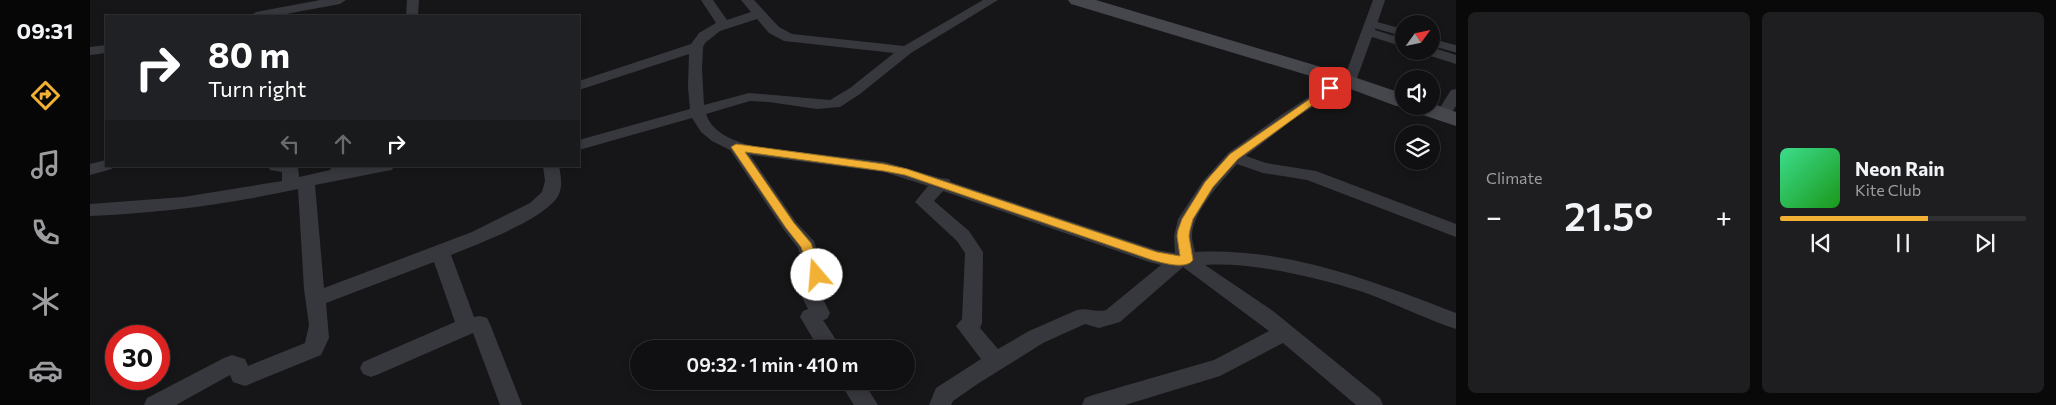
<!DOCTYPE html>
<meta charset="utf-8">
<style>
:root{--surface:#101012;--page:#1e1e20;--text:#f1f3f6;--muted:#9c9d9f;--line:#303032;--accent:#f2b134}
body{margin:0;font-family:Commissioner,sans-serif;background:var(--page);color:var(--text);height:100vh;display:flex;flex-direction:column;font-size:19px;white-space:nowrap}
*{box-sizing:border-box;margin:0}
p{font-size:16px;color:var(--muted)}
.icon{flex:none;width:28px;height:28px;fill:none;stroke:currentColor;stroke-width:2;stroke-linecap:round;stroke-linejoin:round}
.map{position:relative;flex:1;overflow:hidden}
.side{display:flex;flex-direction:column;gap:12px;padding:12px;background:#09090a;width:600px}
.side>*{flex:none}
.top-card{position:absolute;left:15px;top:15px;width:475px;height:152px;border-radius:0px;box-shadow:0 2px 8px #0003,0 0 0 1px var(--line);background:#202124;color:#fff;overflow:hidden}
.needle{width:32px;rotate:57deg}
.tools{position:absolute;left:1305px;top:15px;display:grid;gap:10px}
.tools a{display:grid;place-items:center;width:45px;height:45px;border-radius:50%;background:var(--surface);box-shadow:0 2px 8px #0003,0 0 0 1px var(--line);font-size:25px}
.speed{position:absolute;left:15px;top:325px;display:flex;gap:10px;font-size:25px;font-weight:700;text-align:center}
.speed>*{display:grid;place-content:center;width:65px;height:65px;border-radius:50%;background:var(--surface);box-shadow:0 2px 8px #0003,0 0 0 1px var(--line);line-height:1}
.speed .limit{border:8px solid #d22;background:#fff;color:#111}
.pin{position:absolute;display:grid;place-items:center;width:42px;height:42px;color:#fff;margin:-21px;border-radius:10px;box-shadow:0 2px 8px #0006}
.me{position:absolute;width:55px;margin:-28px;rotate:342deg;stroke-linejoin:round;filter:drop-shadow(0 0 4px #0008)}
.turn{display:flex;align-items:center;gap:18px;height:105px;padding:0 20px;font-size:22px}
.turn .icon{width:65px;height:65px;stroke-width:2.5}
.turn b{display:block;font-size:35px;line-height:42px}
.lanes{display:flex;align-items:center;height:48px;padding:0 20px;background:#0003;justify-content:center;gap:25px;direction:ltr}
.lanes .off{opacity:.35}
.big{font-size:38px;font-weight:600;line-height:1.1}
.side .tile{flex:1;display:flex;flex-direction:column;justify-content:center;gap:8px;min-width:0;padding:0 18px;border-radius:8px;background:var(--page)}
.song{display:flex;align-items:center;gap:15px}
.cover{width:60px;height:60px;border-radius:8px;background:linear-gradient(135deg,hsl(150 70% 55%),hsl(120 70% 35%))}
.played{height:5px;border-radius:2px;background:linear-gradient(90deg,var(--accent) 60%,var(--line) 60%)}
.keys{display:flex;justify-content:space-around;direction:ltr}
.heat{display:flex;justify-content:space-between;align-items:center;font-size:28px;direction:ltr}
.side .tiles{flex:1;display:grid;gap:12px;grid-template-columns:repeat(2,1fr)}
.trip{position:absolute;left:540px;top:340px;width:285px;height:50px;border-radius:25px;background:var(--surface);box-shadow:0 2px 8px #0003,0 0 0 1px var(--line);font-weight:600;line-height:50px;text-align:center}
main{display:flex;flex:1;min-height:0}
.tab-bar{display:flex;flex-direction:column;width:90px;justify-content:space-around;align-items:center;background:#060607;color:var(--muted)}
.tab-bar .icon{width:35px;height:35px}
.tab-bar .selected{color:var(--accent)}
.tab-bar b{font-size:22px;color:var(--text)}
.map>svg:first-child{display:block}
</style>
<main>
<nav class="tab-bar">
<b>09:31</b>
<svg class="icon selected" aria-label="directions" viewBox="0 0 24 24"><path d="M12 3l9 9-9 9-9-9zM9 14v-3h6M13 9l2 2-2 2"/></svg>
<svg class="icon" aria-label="music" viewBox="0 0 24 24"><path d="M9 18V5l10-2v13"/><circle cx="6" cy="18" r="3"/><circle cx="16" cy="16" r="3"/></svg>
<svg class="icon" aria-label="phone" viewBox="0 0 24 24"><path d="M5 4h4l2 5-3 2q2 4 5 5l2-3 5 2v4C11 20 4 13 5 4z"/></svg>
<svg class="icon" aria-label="climate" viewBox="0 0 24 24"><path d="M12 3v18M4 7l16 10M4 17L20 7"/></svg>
<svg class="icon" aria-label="car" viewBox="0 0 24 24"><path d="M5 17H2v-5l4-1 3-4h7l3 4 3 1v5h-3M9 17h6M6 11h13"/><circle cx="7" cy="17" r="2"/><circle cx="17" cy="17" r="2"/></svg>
</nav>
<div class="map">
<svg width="1366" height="405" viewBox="0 0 1366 405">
<rect width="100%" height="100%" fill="#161618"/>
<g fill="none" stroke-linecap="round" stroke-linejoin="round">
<path stroke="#37383d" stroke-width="7" d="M1282,24L1314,33
M1341,42L1366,49"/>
<path fill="#37383d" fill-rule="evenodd" d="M230,0H256L250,4L185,16H160L166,12Z
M317,0H329L328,16H316Z
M611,0H623L637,20L661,12L651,0H664L689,27L702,34L814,46L893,0H908L821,53L770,94L750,107L727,109L679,102L660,101L616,114C623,135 647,142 667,147L795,162L850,178L859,179L861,182L1067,250L1085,253L1084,236L1088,219L1113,181L1138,153L1191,115L1256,73L1283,0H1295L1285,30L1314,39V47L1282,37L1267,78L1201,121L1156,156L1176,163L1226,171L1366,224V237L1217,180L1173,173L1147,164C1132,181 1102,212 1102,236C1102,241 1104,247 1105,252C1196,247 1283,281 1366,313V329C1333,318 1302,302 1270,291C1224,277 1163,262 1115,265L1183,311L1290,398L1293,405H1266L1193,343L1130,376L1035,405H992L995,398L1003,395L1124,360L1179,331L1093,267L1030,322L1009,328L995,324L953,343L889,383L863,401L861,405H839L846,388L891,359L866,326L872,319L875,253L867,241L825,202L838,186L794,172L660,155L706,222L724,241L740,287L737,292L731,295L740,313L737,319L733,320L752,349H729L710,317L713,311L718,309L709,291L712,286L719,283L708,248L694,230L640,150L622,141L611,132L602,118L489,150V140L600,109L598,87L599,54L489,90V81L601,44L609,33L626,23ZM667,19L679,33L694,41L804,53L760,88L740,100L659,93L614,105L612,69L613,47L615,43L630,31ZM853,191L1059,262L1071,265L1016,310C1006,313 997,307 987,310L939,331L908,349L890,328L892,323L893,252L879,231L844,201Z
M16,45V53L0,55V47Z
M1341,47L1366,55V64L1334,54L1332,51H1341Z
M1366,89V106L1362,112H1352L1349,109L1361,90Z
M16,160V166H23L22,169L0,175V164Z
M178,166H208L209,177L240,170L242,166H304L302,170L296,171L225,185L234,288L382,232L440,203L452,192L455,181L453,166H469C471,177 473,187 468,196C454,220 387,244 361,255L384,317L390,316L397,318L400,324L432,405H410L383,333L289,374L281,377L273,374L270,368L273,362L365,322L344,262L236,303L239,338L231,355L155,386L143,382L140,375L86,405H54L57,398L134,358L142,355L155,359L158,366L215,343L219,325L214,289L208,189C139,204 70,213 0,216V204L93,197L192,181V172L180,170Z
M749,381H773L788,405H764Z"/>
<path fill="#45474d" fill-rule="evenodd" d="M978,0H1006L1261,76L1314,94V106H1341V103L1366,112V126L1321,111L1318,106H1306L1247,84L981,4Z"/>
</g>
<path fill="#f2b134" stroke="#9d7322" d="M1240,85L1245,88L1243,90L1148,159L1123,187L1103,219L1100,230L1099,236L1103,260C1096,270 1073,263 1062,260L815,175L794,171L655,152L704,223L721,243L733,275L731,279H723L721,275L711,247L696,228L641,147L646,144L794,164L817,169L1067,252L1090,256L1087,236L1088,230L1092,219L1115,182L1140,154Z"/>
</svg>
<div class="tools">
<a><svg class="needle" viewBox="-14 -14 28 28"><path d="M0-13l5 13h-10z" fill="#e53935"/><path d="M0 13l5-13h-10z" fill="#9c9d9f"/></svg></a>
<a><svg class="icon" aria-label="sound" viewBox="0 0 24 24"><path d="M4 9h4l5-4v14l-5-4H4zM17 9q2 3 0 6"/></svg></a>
<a><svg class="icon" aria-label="layers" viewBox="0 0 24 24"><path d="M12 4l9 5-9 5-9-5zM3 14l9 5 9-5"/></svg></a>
</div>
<div class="speed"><div class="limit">30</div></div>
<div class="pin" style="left:1240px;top:88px;background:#d93025"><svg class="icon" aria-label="arrive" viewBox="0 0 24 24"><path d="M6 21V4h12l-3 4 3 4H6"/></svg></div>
<svg class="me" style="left:727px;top:275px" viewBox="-20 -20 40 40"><circle r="19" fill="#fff"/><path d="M0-13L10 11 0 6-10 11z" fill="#f2b134"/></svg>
<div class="trip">09:32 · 1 min · 410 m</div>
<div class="top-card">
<div class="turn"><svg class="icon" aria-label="right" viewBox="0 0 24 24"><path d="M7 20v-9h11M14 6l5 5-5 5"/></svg><div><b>80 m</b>Turn right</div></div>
<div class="lanes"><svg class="icon off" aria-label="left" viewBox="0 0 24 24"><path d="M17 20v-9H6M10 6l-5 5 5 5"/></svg><svg class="icon off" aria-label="ahead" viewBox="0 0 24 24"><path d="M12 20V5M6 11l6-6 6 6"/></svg><svg class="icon" aria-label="right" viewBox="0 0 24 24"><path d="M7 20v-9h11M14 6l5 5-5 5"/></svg></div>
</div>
</div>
<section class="side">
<div class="tiles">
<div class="tile"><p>Climate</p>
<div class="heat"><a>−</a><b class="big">21.5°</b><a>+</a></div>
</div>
<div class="tile">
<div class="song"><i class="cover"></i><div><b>Neon Rain</b><p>Kite Club</p></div></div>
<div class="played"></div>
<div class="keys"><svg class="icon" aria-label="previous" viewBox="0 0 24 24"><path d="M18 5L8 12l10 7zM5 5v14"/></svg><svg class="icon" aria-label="pause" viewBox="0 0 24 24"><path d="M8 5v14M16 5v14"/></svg><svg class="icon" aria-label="next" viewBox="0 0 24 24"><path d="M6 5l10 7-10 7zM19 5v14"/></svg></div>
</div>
</div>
</section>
</main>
